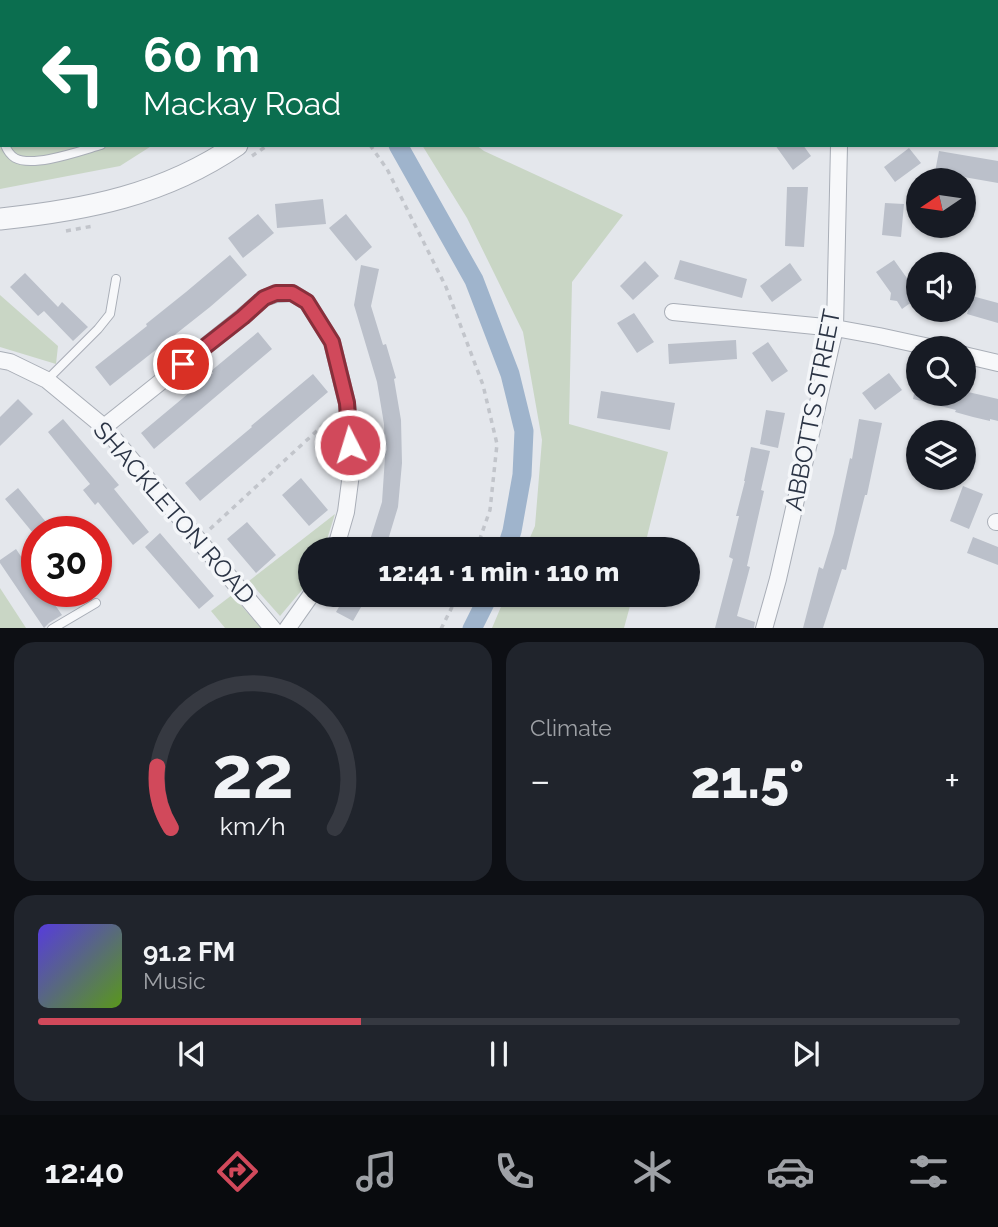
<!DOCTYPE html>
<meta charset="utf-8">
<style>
:root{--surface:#171b24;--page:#20242c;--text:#f1f3f6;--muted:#9ea1a6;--line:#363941;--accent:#d1495b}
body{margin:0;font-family:Raleway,sans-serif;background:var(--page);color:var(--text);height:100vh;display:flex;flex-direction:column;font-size:26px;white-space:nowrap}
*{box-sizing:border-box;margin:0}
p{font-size:23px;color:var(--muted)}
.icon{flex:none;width:38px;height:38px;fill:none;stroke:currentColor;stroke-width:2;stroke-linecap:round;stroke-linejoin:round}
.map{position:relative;height:628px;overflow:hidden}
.sheet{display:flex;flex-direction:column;gap:14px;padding:14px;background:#0d0f14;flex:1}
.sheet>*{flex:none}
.hud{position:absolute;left:0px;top:0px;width:999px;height:147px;box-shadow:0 2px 5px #0004;background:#0b6e4f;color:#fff;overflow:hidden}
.needle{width:46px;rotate:257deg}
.fabs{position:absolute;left:906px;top:168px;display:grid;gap:14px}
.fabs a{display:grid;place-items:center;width:70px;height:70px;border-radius:50%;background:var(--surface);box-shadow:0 2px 5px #0004;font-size:35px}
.speed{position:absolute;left:21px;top:516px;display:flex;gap:14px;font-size:35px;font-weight:700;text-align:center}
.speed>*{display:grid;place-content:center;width:91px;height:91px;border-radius:50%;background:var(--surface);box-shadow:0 2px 5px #0004;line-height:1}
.speed .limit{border:10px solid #d22;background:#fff;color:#111}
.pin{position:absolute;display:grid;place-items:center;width:60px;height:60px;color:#fff;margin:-30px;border:4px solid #fff;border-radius:50%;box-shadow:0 2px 7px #0007}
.me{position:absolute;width:77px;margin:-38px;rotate:355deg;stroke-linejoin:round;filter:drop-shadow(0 0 5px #0008)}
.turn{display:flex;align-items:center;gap:24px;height:147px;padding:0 28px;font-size:32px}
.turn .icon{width:91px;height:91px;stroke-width:2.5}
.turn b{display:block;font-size:49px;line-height:60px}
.big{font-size:52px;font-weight:800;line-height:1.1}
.sheet .card{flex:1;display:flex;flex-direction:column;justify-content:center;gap:10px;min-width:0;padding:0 24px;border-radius:21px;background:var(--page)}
.sheet .dial{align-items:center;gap:0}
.dial svg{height:182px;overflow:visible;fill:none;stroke:var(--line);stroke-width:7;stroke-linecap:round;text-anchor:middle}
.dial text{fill:var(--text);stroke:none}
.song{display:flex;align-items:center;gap:21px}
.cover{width:84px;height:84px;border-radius:10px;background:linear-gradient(135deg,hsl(250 70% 55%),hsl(90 70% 35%))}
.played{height:7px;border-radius:4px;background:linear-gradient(90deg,var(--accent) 35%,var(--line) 35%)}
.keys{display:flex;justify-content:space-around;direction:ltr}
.heat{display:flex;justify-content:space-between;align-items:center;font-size:38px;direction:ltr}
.sheet .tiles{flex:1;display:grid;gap:14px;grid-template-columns:1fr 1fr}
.card:last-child{grid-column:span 2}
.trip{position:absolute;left:298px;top:537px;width:402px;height:70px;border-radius:35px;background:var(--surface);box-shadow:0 2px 5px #0004;font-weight:800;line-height:70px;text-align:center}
.tabs{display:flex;height:112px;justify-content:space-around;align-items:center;background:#090b0e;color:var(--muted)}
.tabs .icon{width:49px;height:49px}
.tabs .selected{color:var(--accent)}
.tabs b{font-size:32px;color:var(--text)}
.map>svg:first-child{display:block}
</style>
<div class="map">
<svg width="998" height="629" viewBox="0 0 998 629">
<rect width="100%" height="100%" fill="#e4e7ec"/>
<path fill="#d2d6de" d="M494,0H960V2H497Z"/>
<path fill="#c9d6c5" d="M0,0H252L253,2H2V145H153L120,166L0,189Z
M422,145H476L484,151L623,215L572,282L569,424L668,452L644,549H525L535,526L542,440L523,332L467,218Z
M0,295L58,346L56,364L0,347Z
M335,514L324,549L310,550V578L307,584L280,616L249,581Z
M0,588L26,628H0Z
M232,595L261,628H225L211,611Z
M506,595H633L624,628H492Z"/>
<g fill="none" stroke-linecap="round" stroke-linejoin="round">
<path stroke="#9fb4cc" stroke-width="19" d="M289,0L290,2
M398,145L474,280L510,374L524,431L522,475L512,531L506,550
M472,629L489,595"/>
</g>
<path fill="#bbc0ca" d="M775,145H803L811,156L793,170Z
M909,148L921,163L895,182L884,167Z
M939,151L998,161V183L935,172Z
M787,187H808L804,247L785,246Z
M323,199L326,224L277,228L275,204Z
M885,203L904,204L901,237L882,235Z
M258,214L274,233L243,258L228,238Z
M346,214L372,247L356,261L329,228Z
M230,255L247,275L210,307L110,386L95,367L147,326L146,324L186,292Z
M680,260L747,279L742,298L674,279Z
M894,260L919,295V305L909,304L902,309L897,301L890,300L891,293L876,272Z
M645,261L659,276L633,300L620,286Z
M790,263L802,280L772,302L760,286Z
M361,265L379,269L371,306L383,345L386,344L396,378L394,379L401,420L402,463L398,507L385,550H368L372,540H370L382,502L385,457L384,424L377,382L354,305Z
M25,273L58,307L62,302L88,327L73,341L44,311L38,316L10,287Z
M972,296L998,303V323L967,314Z
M634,313L654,342L637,353L617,323Z
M258,332L272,349L154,449L141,433L213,373L211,371Z
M736,340L737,359L669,364L668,344Z
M768,342L788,371L772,382L752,353Z
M889,373L902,390L875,410L862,393Z
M313,374L328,392L200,501L185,483L252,427L251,426Z
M601,391L675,403L670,430L597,418Z
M964,391L998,399V421L990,419V421L973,417L955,412L956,410L913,399L914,394H964Z
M18,399L33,414L0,446V417Z
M766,410L785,413L778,448L760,444Z
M63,419L119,485L114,489L149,532L133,545L98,502L95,505L83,490L90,484L48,432Z
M859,419L882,423L867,495H865L846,570L842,569L823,628H803L819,567L823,569L834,533L850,458L852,459Z
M751,447L770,451L761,490L764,491L747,566L750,567L737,616L755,622L754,628H715L733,559L729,557L739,516H736L745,481H744Z
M301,478L328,510L309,526L282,495Z
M963,486L983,494L969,529L950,521Z
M18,488L46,522L33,533L5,499Z
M247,522L276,555L256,573L227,539Z
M160,533L214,596L199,609L145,547Z
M973,537L998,547V565L967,553Z
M16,549L37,580V592H46L62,615L49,623L44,628L0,563V560Z
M346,595H368L353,621L336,612Z"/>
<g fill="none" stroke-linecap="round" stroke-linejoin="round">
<g stroke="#a9aeb7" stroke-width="10">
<path id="service" d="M153,0V2
M0,132L2,138
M5,145C7,150 10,155 15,158C33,168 80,151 101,145
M47,380L98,329L110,314L116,279
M52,629L96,603"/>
</g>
<g stroke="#a9aeb7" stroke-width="18">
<path id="minor" d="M444,0L447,2
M976,2V0
M673,312L835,328L879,336L934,348
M964,355L998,363
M0,360L10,362L47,380L104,427L273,629
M104,427L242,317L264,298L276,294L292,293L307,302L332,342L347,403L352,466L346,512L335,550
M996,522H998
M287,629L311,595
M764,629L778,579L835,328L839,145"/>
</g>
<g stroke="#a9aeb7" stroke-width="23">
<path id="tertiary" d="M368,2L369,0
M0,219C86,210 164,195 237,145"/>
</g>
<path stroke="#c2c5cb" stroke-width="3.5" stroke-dasharray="5 5" stroke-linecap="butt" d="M268,0L269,2
M370,145L387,169L446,287L483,385L497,444L490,510L476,550
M252,156L268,145
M66,231L93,226
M210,529L333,416
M441,629L458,595"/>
<use href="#service" stroke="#f7f8fa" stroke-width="8"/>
<use href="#minor" stroke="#f7f8fa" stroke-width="16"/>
<use href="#tertiary" stroke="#f7f8fa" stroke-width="21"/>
</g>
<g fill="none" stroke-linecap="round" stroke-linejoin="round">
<g stroke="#882f3b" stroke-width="18">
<path id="route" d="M183,364L243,317L264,298L276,293H292L307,302L332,342L347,403L350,445"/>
</g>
<use href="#route" stroke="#d1495b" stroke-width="12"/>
</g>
<g text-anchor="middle" stroke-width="7" stroke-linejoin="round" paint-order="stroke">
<g font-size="24" fill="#2b3445" stroke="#f4f6f9">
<text transform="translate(813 410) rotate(-79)" y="8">ABBOTTS STREET</text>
<text transform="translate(174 513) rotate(49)" y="8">SHACKLETON ROAD</text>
</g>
</g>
</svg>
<div class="fabs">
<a><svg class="needle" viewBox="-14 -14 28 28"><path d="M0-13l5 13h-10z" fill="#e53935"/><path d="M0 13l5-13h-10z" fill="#9ea1a6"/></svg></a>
<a><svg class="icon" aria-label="sound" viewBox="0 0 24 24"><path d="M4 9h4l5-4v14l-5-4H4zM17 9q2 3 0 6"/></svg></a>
<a><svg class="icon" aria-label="search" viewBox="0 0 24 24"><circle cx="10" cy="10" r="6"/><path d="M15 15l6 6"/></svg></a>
<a><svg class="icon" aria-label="layers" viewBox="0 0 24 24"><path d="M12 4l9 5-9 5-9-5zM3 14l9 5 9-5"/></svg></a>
</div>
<div class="speed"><div class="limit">30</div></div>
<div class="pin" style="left:183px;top:364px;background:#d93025"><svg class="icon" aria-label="arrive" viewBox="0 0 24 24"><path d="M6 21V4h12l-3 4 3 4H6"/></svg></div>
<svg class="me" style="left:350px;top:445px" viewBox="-20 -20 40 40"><circle r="17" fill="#d1495b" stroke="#fff" stroke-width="3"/><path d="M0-11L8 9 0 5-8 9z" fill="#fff"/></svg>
<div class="trip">12:41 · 1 min · 110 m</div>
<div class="hud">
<div class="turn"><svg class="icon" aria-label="left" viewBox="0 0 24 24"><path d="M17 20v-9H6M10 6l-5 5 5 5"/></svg><div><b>60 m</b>Mackay Road</div></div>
</div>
</div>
<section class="sheet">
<div class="tiles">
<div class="card dial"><svg viewBox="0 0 100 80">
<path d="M14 69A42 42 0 1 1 86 69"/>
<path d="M14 69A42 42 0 0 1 8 42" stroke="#d1495b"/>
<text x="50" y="56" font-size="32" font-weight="700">22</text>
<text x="50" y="72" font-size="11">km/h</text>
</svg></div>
<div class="card"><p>Climate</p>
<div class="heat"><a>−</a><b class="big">21.5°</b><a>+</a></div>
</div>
<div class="card">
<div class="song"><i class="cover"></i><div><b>91.2 FM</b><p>Music</p></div></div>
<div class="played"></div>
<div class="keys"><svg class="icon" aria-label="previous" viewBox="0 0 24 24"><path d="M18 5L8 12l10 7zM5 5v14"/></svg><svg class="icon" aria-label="pause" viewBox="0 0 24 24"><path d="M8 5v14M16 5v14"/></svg><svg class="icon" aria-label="next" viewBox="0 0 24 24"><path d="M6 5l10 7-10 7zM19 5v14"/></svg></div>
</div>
</div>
</section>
<nav class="tabs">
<b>12:40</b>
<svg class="icon selected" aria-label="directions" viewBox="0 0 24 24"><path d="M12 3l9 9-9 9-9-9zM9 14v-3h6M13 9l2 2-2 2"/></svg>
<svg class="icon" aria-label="music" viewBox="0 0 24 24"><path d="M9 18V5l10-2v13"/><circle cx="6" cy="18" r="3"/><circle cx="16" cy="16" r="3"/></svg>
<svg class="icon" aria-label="phone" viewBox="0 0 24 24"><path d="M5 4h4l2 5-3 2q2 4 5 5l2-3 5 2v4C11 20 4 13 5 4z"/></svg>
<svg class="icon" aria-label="climate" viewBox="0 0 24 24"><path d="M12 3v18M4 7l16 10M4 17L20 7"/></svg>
<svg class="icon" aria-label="car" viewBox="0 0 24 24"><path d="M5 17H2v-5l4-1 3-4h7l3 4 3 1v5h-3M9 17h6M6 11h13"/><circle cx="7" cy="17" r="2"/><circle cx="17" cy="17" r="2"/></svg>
<svg class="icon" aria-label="filters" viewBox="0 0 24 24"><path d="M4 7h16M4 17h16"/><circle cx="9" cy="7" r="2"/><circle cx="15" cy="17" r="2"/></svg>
</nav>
